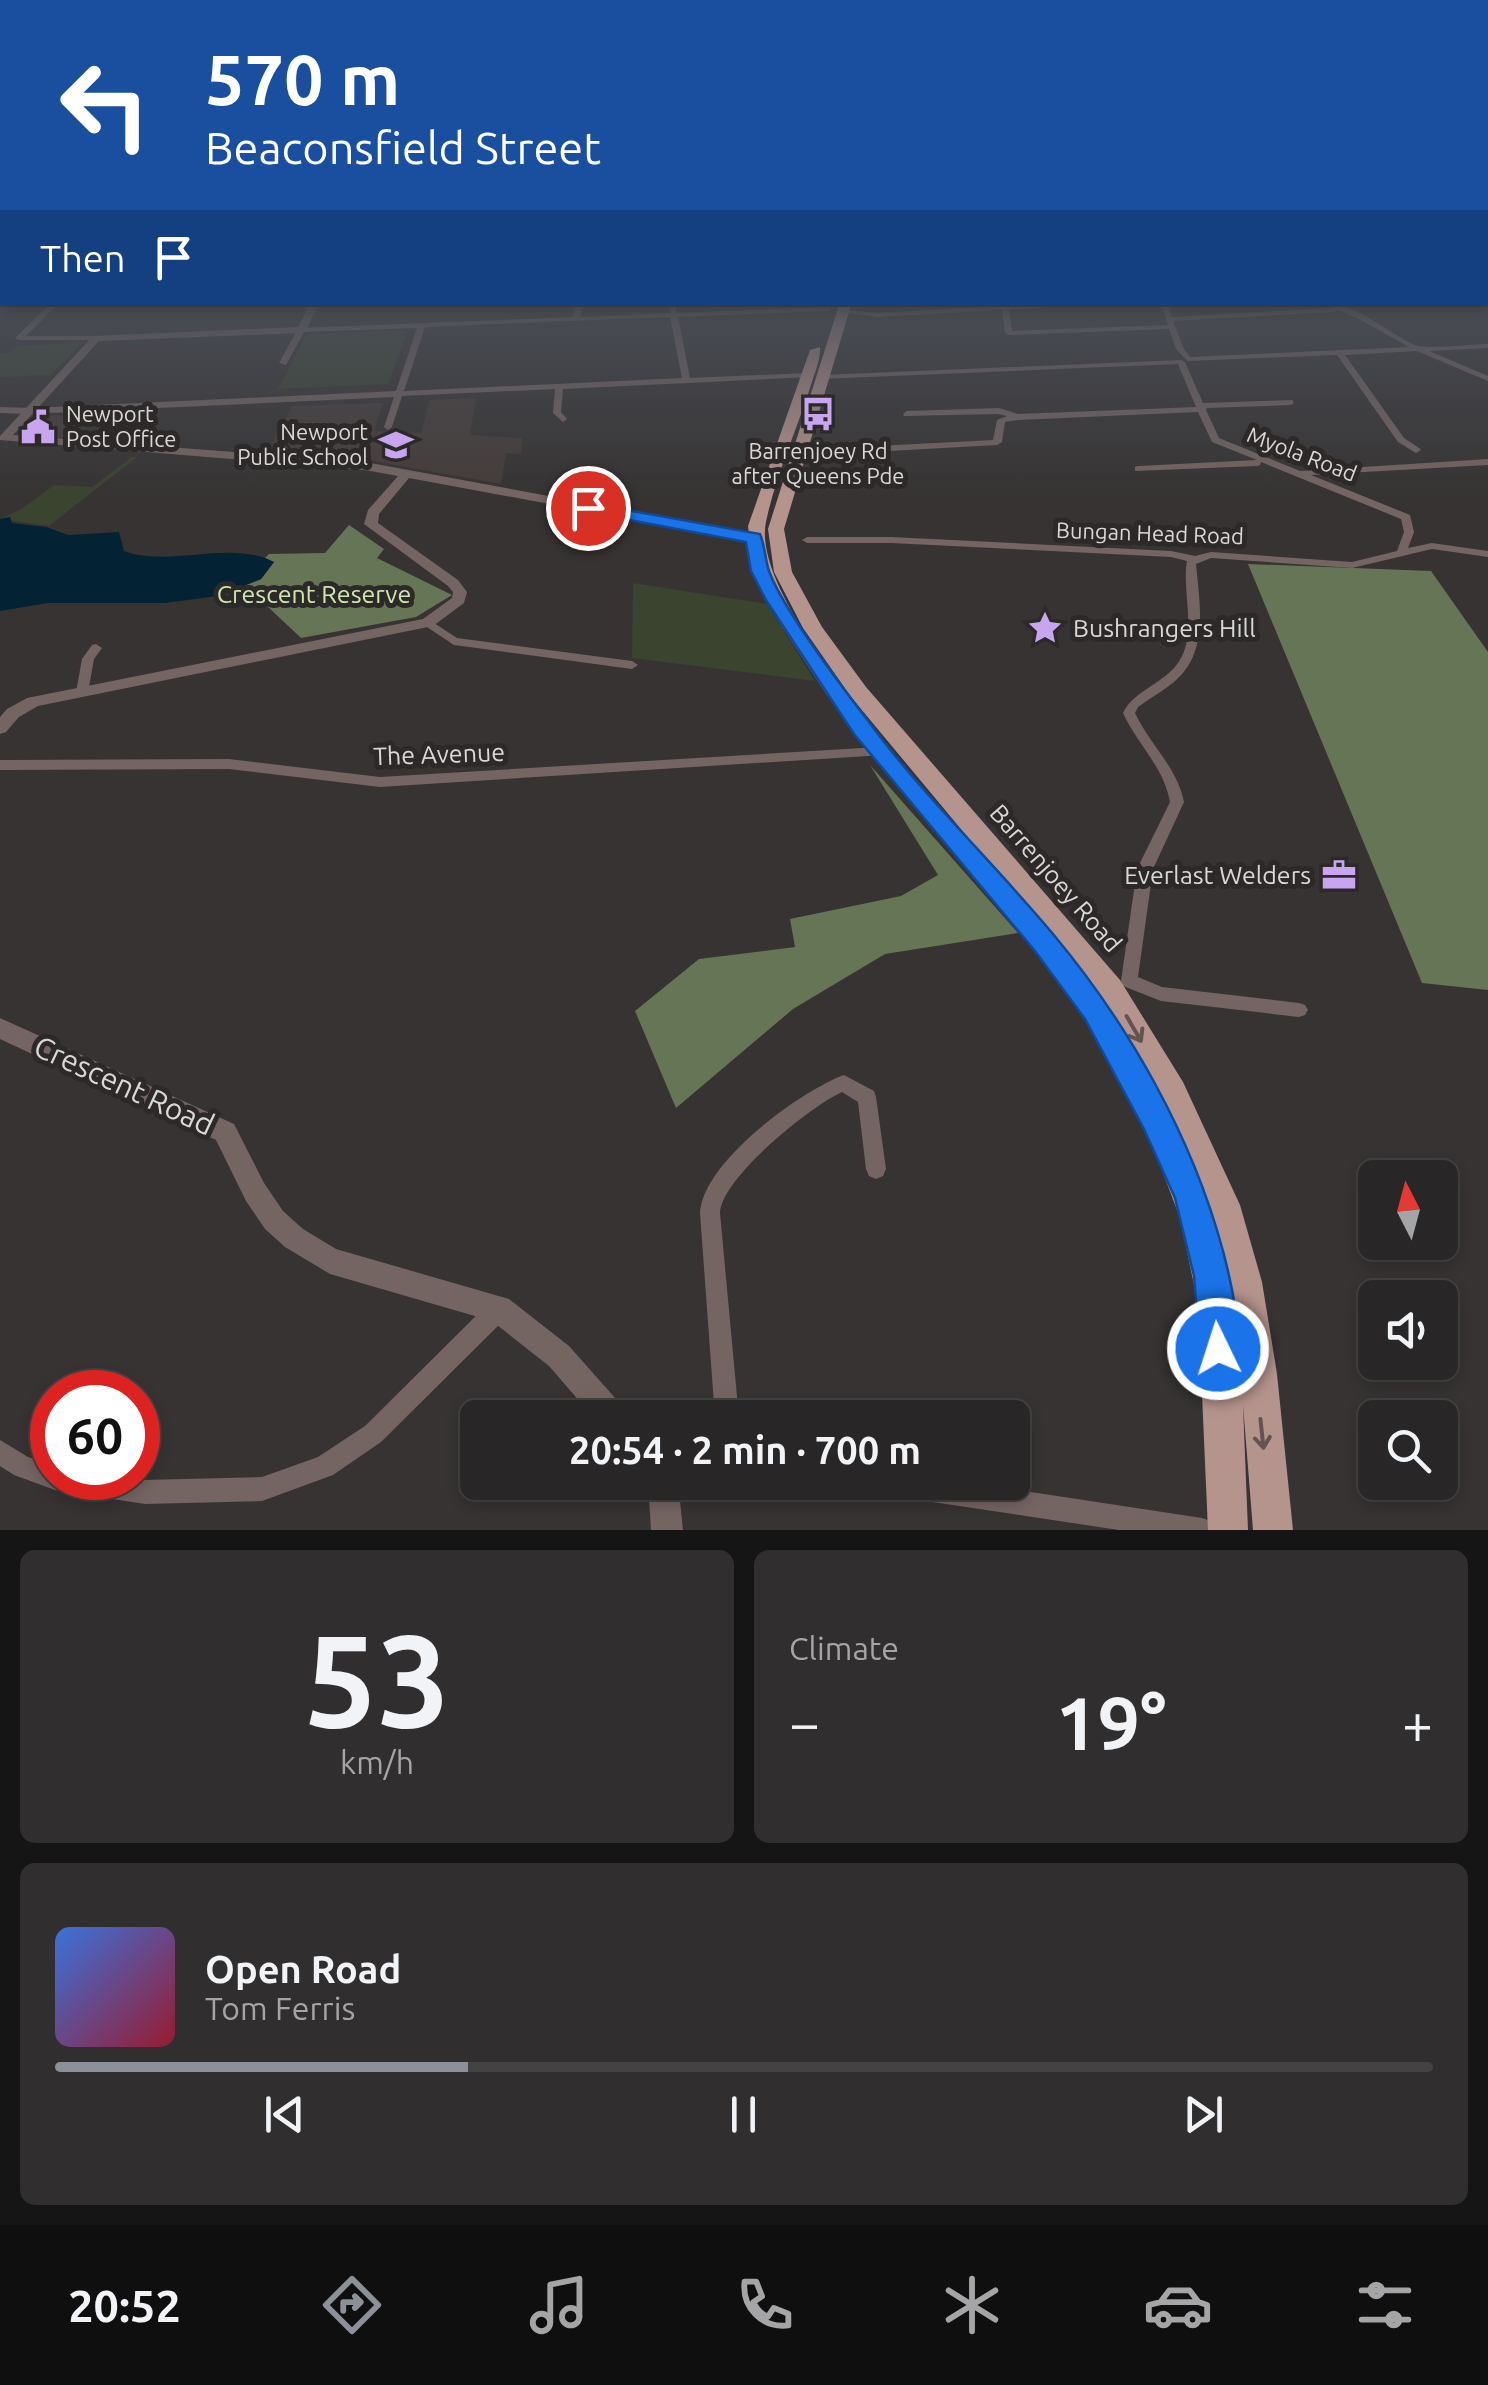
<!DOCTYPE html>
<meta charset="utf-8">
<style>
:root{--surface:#282626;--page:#302e2e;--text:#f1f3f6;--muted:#a5a5a7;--line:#444343;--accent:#8c9099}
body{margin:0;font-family:Ubuntu,sans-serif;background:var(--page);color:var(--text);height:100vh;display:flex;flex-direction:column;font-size:38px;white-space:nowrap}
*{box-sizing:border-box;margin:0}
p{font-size:32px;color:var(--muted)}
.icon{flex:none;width:55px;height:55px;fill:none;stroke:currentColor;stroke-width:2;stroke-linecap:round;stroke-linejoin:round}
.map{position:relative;height:1530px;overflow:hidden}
.panel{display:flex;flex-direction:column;gap:20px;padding:20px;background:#161515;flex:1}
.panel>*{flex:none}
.top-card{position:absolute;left:0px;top:0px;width:1490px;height:305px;box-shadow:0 5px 15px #0003,0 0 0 2px var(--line);background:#1a4fa0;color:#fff;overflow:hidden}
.needle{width:65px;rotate:354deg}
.buttons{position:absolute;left:1358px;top:1160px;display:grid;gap:20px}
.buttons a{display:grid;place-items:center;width:100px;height:100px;border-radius:15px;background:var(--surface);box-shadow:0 5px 15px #0003,0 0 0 2px var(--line);font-size:50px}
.speed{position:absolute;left:30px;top:1370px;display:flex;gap:20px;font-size:50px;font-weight:700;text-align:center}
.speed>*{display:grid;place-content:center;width:130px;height:130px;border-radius:50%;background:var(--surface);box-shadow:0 5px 15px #0003,0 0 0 2px var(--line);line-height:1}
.speed .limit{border:15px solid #d22;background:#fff;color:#111}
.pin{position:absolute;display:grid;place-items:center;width:85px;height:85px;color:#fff;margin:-42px;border:5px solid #fff;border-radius:50%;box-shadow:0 2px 10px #0007}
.me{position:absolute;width:110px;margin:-55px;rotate:356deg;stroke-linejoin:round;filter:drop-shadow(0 0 8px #0008)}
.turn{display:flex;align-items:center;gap:35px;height:210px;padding:0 40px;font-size:45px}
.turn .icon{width:130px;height:130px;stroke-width:2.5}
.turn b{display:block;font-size:70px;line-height:85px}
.then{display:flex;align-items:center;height:95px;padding:0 40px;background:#0003;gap:20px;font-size:38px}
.big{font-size:75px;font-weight:700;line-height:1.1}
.panel .tile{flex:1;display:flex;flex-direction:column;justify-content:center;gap:15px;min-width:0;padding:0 35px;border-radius:15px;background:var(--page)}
.panel .dial{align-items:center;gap:0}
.dial b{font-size:130px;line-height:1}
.song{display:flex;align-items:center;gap:30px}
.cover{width:120px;height:120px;border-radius:15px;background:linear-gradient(135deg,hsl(220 70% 55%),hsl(350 70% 35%))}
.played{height:10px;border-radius:5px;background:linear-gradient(90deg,var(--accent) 30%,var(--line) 30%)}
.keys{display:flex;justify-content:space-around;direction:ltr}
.heat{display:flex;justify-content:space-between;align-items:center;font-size:55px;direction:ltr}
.panel .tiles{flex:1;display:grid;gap:20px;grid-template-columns:1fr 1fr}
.tile:last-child{grid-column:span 2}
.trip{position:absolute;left:460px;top:1400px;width:570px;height:100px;border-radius:15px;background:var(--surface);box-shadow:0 5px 15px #0003,0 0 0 2px var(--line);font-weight:700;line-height:100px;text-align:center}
.dock{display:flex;height:160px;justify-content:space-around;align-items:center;background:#100f0f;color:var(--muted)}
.dock .icon{width:70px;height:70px}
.dock .selected{color:var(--accent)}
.dock b{font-size:45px;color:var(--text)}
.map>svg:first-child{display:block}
</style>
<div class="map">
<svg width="1488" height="1530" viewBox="0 0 1488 1530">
<rect width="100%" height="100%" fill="#363332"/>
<path fill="#453c39" d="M476,398L470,435L522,438L521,454L506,453L501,484L362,459L267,453L292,406L383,403L374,431L421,433L430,400Z
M71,415L78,417L59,442L15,439L35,416Z"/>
<path fill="#3b442f" d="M408,330L388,384L278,389L307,334Z
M82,343L51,375L0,377V354L10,353L18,346Z
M132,457H137L49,526L0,519L20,510L54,485L92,487Z
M633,583L767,604L815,681L632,658Z"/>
<path fill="#677557" d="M349,525L384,549L377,558L452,595L416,617L301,638L249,589L228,593L261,579L274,562L265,558L269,554L325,553Z
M1248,564L1431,571L1488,652V990L1422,983Z
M870,765L1018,933L885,954L793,1009L676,1108L635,1011L699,959L795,947L790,919L901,896L938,875Z"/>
<path fill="#032234" d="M10,517L12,523L46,527L68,535L119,532L124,551C171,568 228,539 274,562L261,579L217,596L165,603H48L0,611V519Z"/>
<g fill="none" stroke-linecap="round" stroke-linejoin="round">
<path fill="#756562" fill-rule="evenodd" d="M73,302L57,305L26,336H99V340H19L15,338L49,305L17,306L15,303Z
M574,302H581V317L670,313L668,302H675L677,313L828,307L832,309L828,311L678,317L690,378L807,373H810V377L563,389L561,412L567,419L563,422L553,413L555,389L402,396L392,427L388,430L384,427L394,397L27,414L0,413V407L33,408L396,391L417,328L304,332L286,365L279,363L297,330L301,328L573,317ZM670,317L682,378L404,391L425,327Z
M1066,302H1116L1009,310L1012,331L1168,325L1160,302H1167L1172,317L1332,308L1320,302C1356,302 1384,331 1415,345C1429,350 1471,344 1488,344V348L1429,351L1488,376V381L1417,351L1345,355L1404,438L1419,448L1421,450L1416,453L1398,442L1337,355L1188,361L1176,349L1169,329L1009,335L1005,333L1002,310L878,317L839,312L843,310L878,313ZM1338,310L1359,319L1409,347L1190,357L1184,349L1173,321L1334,312Z
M1181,360L1185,362L1203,403L1293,400V404L1290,405L1207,408L1206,410L1219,438L1300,471L1488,459V465L1311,475L1410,515L1414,532L1408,548L1432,543L1488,551V557L1432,549L1352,568L1211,558L1196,564C1199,599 1208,643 1183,673C1171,687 1153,696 1138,707L1135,713C1150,745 1177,767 1184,802L1153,869L1138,977L1162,987L1299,1003L1305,1005L1308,1010L1305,1015L1299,1017L1161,1001L1123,986L1121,981L1137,869L1170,802C1164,767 1137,744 1123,713C1133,692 1159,685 1175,667C1200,637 1181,594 1187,561L1171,557L891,543H807L802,540L807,537H891L1171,551L1195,556L1211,552L1352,562L1397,551L1404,532L1401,519L1261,462L1260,465L1257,466L1135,471V467L1138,466L1257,460L1212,442L1198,412L1018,420L1005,422L1002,442L997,445L799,456L794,453L799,450L993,440L997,420L1007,416L998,414L904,416L903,414L907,411L999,408L1018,414L1196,407L1178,364L820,379L819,377L823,375Z
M428,619L457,638L632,661L638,665L632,669L454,645L424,625L422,623Z
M96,644L102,648L94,659L88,692L82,696L78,695L76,692L82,659L92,645Z
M879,747L886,752L884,755L380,787L229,769L0,770V760L229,759L380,777Z
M844,1075L874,1091L876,1097L886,1169L883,1176L876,1179L869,1176L866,1169L858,1102L842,1092C811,1106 721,1178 720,1213L739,1418H715L700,1213C702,1163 800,1091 844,1075Z
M499,1298L507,1301L510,1309L507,1317L381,1442L333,1475L262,1501L145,1504L55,1490L14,1475L0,1466V1440L28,1457L52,1465V1478H130L145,1480L262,1477L318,1457L365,1426L491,1301Z
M867,1482H965L1202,1518L1211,1521L1214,1530H1119L879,1494L870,1491Z"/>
<path fill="#756562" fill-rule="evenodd" d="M311,302H320L306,330L301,333L99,341L13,435L365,462L754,534L761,538L754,542L409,478L379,514L378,523L458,580L467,592L464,603L433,626L38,706L19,717L6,732L0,734V717L7,709L27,698L423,619L452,598L453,592L448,586L364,524L368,510L398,476L365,470L0,440V436L93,336L298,327Z
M0,1018L234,1124L264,1183L283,1211L303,1229L336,1249L509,1299L569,1346L624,1408L629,1418H594L549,1366L492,1321L330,1274L285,1247L265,1229L246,1201L216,1140L0,1039Z
M648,1482H678L683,1530H651Z"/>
<path fill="#b6948e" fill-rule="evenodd" d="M840,302H852L784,529L792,572L822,627L866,687L1120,980L1183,1082L1240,1205L1262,1282L1277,1374L1293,1530H1253L1243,1405L1248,1530H1208L1198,1304L1180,1218L1154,1149L1076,1003L827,695L781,625L753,569L748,526L810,350L820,347C821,360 813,377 809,391C795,434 775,478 766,522C749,601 927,792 980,852L851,697L803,628L774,572L768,529Z"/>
</g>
<defs><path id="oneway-shaft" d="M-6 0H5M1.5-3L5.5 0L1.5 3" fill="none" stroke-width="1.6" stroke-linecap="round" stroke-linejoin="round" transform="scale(2.5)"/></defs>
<g stroke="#635451">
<use href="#oneway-shaft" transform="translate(1134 1029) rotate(60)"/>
<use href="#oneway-shaft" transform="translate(1262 1434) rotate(84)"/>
</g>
<linearGradient id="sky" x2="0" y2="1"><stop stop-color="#1e1c1c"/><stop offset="0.57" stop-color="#4c505a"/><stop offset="1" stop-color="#4c505a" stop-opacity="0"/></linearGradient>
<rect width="1488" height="497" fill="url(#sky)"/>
<path fill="#1a73e8" stroke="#114b97" stroke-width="2.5" d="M588,503L760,534C765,546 765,559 769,571C783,609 842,687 869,722C924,797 993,862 1053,934C1129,1025 1192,1136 1223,1251C1231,1282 1244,1332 1231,1362L1218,1368L1205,1362L1200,1349L1194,1276L1175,1198L1144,1129L1085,1019L1035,951L854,734L766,600L751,571L746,542L582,511V504Z"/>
<defs>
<g id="bus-bare" transform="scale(2.7)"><path d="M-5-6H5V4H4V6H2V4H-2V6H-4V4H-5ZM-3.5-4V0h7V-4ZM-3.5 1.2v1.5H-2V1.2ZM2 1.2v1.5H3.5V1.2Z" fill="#c7a6ef" stroke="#2c2928" stroke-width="2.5" paint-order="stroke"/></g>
<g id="civic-bare" transform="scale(2.7)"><path d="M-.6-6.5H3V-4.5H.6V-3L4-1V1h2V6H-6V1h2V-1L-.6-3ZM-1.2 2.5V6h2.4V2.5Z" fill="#c7a6ef" stroke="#2c2928" stroke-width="2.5" paint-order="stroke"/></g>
<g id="school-bare" transform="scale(2.7)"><path d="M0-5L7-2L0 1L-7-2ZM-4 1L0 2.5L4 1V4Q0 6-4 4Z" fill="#c7a6ef" stroke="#2c2928" stroke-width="2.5" paint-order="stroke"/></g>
<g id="sight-bare" transform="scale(2.7)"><path d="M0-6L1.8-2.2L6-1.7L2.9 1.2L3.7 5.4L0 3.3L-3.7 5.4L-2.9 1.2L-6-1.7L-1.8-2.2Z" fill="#c7a6ef" stroke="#2c2928" stroke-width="2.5" paint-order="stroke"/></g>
<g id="office-bare" transform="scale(2.7)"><path d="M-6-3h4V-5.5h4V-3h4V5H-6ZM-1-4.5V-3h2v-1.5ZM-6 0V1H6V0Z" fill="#c7a6ef" stroke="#2c2928" stroke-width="2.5" paint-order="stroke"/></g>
</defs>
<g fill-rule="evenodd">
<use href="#bus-bare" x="818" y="414"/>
<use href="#civic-bare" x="38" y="427"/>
<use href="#school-bare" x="396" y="445"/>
<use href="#sight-bare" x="1045" y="628"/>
<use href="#office-bare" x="1339" y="875"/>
</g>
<g text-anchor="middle" stroke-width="10" stroke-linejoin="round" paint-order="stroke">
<g font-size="22" fill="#dad8d7" stroke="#2c2928" text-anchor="start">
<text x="66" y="422">Newport<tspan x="66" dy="25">Post Office</tspan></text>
<text x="368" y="440" text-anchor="end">Newport<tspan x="368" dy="25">Public School</tspan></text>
<text x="818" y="459" text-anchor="middle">Barrenjoey Rd<tspan x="818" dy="25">after Queens Pde</tspan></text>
</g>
<g font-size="22" fill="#dad8d7" stroke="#2c2928">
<text transform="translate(1302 454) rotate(21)" y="8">Myola Road</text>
<text transform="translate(1150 533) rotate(2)" y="8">Bungan Head Road</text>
</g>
<g font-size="25" fill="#cde7af" stroke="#2c2928">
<text x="314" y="603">Crescent Reserve</text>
</g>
<g font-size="25" fill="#dad8d7" stroke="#2c2928" text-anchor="start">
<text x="1073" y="637">Bushrangers Hill</text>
<text x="1311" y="884" text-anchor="end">Everlast Welders</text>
</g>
<g font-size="25" fill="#dad8d7" stroke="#2c2928">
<text transform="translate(439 754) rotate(-2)" y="9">The Avenue</text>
<text transform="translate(1056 878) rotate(49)" y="9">Barrenjoey Road</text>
</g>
<g font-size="30" fill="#dad8d7" stroke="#2c2928">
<text transform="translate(124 1086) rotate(25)" y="10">Crescent Road</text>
</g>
</g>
</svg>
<div class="buttons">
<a><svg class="needle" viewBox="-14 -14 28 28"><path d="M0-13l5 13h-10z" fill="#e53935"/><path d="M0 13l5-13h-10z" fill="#a5a5a7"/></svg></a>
<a><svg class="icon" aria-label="sound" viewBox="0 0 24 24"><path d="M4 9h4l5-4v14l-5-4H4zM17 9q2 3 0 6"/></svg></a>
<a><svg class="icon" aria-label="search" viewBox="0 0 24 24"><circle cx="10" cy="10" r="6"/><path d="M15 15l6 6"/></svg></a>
</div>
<div class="speed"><div class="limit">60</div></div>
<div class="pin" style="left:588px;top:508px;background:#d93025"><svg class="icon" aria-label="arrive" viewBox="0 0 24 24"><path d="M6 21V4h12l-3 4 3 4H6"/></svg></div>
<svg class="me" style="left:1218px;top:1349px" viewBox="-20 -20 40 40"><circle r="17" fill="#1a73e8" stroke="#fff" stroke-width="3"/><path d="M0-11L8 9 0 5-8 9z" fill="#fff"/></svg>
<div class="trip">20:54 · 2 min · 700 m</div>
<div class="top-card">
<div class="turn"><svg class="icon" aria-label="left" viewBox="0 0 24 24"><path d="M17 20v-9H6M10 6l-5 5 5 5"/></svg><div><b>570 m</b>Beaconsfield Street</div></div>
<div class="then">Then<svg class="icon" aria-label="arrive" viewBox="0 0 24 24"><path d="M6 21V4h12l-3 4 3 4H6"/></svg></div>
</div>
</div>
<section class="panel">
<div class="tiles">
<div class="tile dial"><b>53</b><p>km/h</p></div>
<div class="tile"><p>Climate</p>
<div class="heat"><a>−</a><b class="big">19°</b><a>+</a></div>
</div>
<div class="tile">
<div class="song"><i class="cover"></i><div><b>Open Road</b><p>Tom Ferris</p></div></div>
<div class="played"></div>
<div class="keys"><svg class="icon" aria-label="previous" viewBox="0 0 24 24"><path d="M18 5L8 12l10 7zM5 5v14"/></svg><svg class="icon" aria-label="pause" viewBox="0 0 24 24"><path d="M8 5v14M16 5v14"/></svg><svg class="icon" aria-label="next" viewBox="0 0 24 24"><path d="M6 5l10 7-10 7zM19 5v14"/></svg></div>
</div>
</div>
</section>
<nav class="dock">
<b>20:52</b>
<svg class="icon selected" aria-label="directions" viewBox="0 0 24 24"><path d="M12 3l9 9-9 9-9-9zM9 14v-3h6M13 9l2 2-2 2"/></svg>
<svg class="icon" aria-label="music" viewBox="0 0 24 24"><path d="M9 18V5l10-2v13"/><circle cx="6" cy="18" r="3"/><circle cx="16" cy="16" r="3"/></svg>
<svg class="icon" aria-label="phone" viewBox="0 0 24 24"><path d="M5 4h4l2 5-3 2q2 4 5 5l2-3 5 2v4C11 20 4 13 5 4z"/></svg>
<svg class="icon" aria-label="climate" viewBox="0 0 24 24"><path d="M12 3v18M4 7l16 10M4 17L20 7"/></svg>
<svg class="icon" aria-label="car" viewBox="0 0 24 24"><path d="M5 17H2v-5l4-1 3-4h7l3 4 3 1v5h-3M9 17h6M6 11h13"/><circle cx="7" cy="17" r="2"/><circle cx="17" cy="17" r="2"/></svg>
<svg class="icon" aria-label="filters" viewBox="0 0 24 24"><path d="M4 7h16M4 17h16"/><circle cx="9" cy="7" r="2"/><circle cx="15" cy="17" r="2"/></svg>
</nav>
